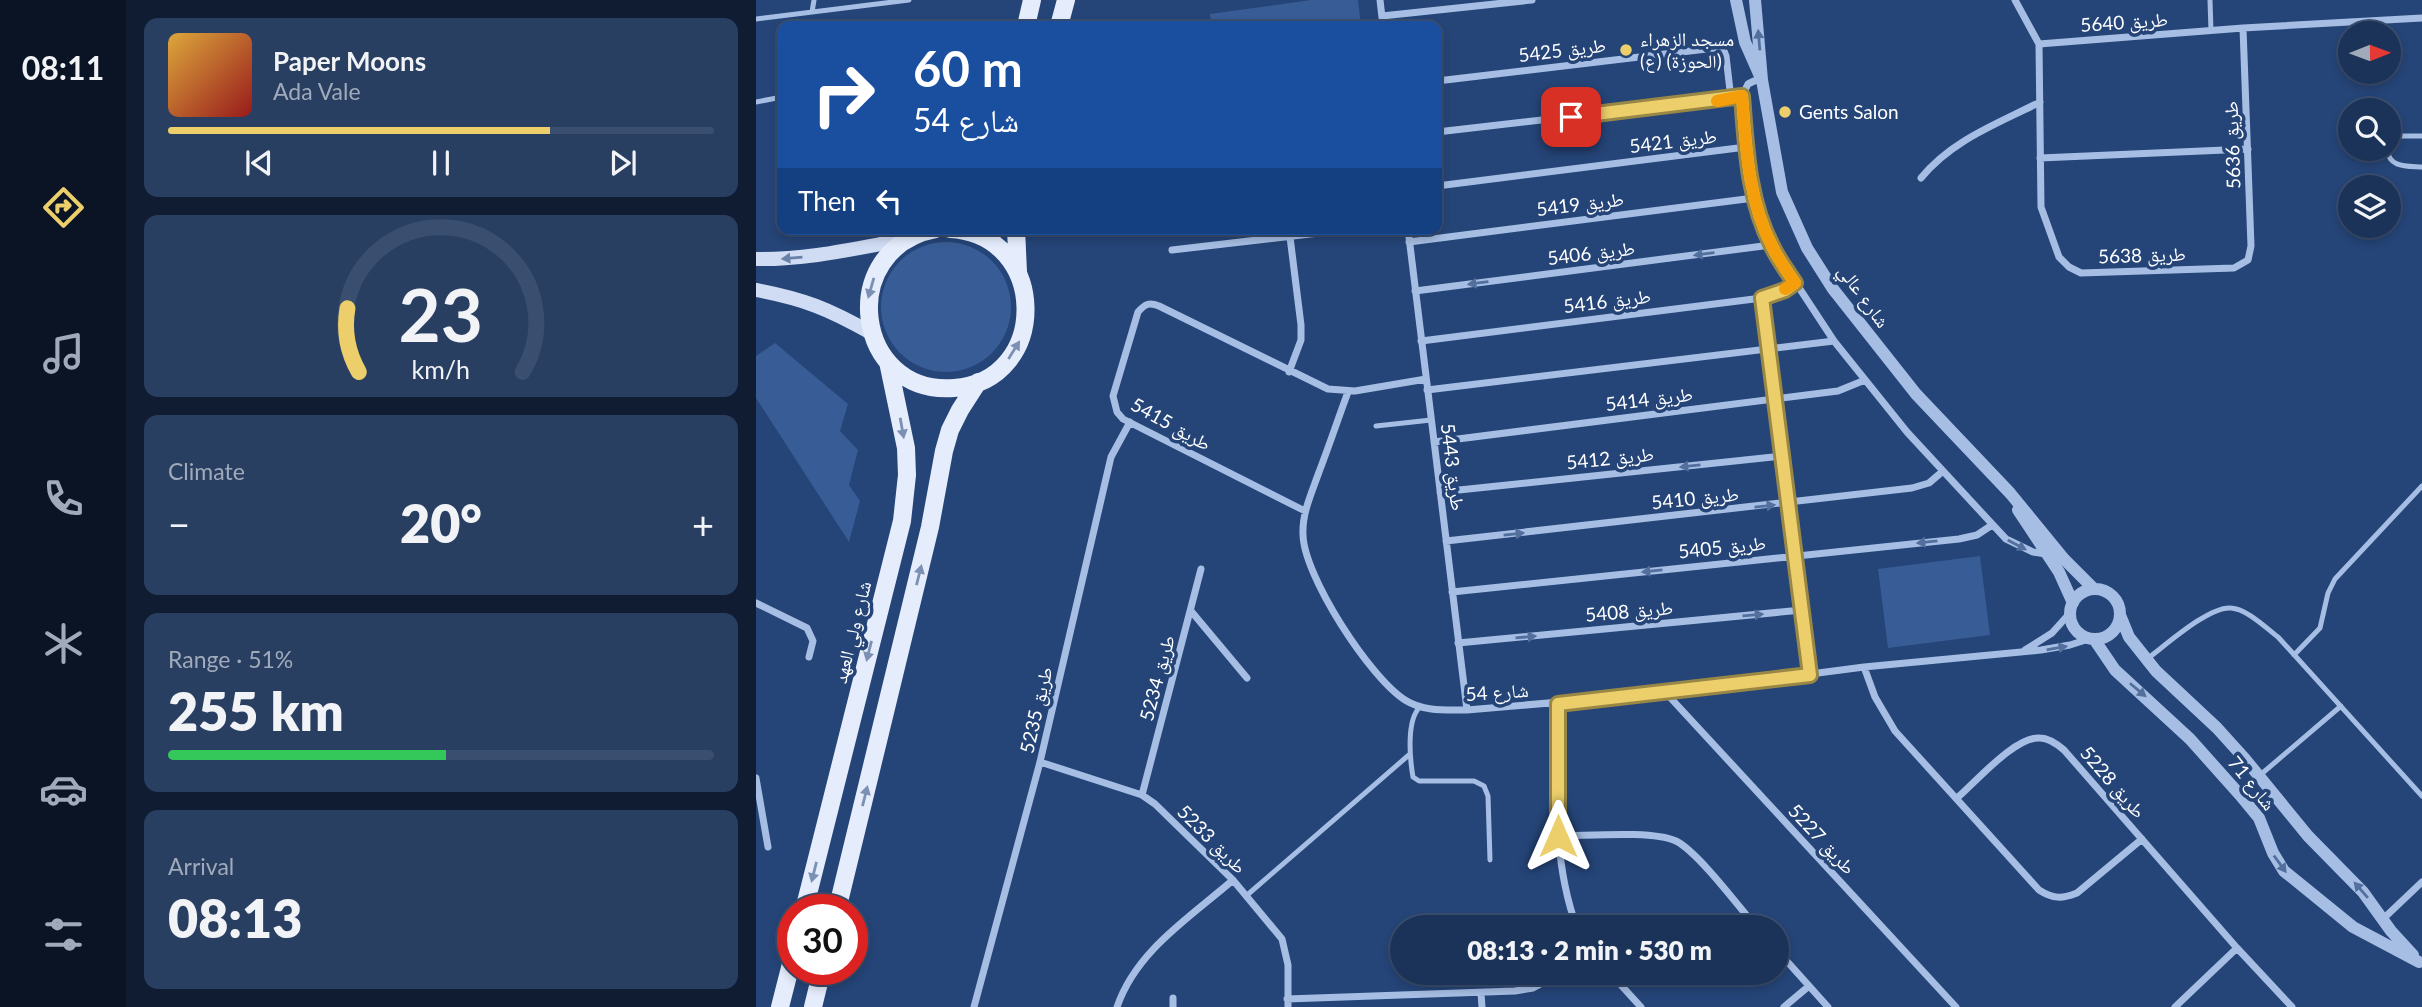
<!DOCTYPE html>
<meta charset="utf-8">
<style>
:root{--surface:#1c3359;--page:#293f62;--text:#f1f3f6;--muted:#a0aaba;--line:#3a4e6f;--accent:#eccf6b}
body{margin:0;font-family:Lato,"Noto Naskh Arabic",sans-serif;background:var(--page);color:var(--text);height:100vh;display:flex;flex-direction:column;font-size:26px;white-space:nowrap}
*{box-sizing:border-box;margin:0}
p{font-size:23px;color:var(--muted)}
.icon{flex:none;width:38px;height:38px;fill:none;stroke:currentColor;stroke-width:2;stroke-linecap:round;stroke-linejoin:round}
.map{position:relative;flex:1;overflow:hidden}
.side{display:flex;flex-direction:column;gap:18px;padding:18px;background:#0f1c31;width:630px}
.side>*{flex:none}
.top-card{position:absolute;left:21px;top:21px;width:665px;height:214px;border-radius:14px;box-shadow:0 4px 10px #0003,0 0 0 2px var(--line);background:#1a4fa0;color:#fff;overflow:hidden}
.needle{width:46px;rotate:89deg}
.buttons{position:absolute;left:1582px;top:21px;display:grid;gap:14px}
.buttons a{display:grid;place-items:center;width:63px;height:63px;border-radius:50%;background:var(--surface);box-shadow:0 4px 10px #0003,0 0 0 2px var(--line);font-size:35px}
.speed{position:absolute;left:21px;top:894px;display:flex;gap:14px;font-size:35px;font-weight:700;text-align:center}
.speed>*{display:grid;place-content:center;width:91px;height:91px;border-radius:50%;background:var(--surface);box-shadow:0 4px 10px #0003,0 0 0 2px var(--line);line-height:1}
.speed .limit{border:10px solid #d22;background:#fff;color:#111}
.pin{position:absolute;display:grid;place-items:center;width:60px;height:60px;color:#fff;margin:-30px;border-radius:14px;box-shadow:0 4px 10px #0006}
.me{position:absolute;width:77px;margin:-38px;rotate:0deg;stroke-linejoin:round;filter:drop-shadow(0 0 5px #0008)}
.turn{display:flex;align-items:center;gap:24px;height:147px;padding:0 21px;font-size:32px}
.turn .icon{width:91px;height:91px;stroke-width:2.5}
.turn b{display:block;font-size:49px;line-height:60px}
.then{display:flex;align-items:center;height:66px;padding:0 21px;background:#0003;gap:14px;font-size:26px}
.big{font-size:52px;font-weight:800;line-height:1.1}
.side .card{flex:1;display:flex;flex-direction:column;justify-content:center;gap:10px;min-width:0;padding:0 24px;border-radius:14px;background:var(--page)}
.side .dial{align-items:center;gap:0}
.dial svg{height:182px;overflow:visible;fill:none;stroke:var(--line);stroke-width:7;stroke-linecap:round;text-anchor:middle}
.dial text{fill:var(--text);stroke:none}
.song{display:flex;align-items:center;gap:21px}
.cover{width:84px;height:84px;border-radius:10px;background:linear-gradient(135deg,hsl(40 70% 55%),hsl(0 70% 35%))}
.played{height:7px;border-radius:4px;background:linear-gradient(90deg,var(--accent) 70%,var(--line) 70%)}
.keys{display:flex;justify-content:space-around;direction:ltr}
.heat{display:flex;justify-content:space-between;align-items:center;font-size:38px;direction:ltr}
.charge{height:10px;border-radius:5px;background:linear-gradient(90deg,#34c759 51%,var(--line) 0)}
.trip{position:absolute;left:634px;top:915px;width:399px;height:70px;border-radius:35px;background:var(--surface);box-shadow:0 4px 10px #0003,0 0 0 2px var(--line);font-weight:800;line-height:70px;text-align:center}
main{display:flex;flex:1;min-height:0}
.tabs{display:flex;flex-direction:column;width:126px;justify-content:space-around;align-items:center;background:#0b1424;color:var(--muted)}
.tabs .icon{width:49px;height:49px}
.tabs .on{color:var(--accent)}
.tabs b{font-size:32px;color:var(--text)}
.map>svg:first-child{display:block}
</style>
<main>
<nav class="tabs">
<b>08:11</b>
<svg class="icon on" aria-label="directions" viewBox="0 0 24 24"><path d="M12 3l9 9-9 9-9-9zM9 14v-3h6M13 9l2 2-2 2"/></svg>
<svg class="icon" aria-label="music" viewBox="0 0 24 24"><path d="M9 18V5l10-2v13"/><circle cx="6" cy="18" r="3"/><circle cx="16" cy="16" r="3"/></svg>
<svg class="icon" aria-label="phone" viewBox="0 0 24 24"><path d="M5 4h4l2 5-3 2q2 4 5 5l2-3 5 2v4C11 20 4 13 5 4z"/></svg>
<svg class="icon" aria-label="climate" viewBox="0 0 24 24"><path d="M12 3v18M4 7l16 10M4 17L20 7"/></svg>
<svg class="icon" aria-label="car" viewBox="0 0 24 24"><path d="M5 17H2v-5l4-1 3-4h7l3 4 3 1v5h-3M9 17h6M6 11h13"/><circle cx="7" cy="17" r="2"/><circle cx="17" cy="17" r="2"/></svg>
<svg class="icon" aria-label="filters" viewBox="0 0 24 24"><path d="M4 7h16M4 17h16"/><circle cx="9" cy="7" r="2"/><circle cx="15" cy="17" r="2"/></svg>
</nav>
<section class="side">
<div class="card">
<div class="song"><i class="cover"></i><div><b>Paper Moons</b><p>Ada Vale</p></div></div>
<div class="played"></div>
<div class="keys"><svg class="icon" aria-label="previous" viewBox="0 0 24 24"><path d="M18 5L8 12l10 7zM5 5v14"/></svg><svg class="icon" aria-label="pause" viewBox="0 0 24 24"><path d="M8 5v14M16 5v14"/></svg><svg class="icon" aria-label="next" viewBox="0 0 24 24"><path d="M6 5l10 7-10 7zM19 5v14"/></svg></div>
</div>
<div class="card dial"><svg viewBox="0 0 100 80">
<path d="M14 69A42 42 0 1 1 86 69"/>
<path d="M14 69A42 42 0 0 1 9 41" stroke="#eccf6b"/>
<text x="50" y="56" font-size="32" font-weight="700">23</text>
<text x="50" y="72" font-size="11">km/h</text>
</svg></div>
<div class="card"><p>Climate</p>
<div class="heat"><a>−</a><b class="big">20°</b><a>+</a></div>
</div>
<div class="card"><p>Range · 51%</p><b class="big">255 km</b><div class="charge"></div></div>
<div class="card"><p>Arrival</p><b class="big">08:13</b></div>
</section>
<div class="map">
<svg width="1666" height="1007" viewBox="0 0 1666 1007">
<rect width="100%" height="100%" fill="#254477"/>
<path fill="#385c95" d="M555,0H602L605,26H455L454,14Z
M125 307a65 65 0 1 1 130 0a65 65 0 1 1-130 0Z
M19,343L92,404L84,431L102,450L93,485L104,501L93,542L0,398V356Z
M1224,556L1234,635L1132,648L1122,569Z"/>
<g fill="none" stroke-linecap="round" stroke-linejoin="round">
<path stroke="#a6bee3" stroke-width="5" d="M1454,0L1455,31
M56,12L58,0
M0,19L153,0
M0,102L26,97
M1633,144L1644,136H1666
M1631,149C1633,168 1650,166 1666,167
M620,426L675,420
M1538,655L1564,628L1572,593L1579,579L1666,486
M1391,659C1410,645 1453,606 1475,608C1491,609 1510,628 1522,637L1666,796
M664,707C650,720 654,760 657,777L663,781H718L728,786L732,796L734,860
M1503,776L1585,706
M490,896L654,754"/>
<path stroke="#a6bee3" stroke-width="7" d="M624,0L627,26
M1259,0L1283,44L1285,207L1303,257L1313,267L1325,273L1478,268L1492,260L1495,246L1487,28
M626,16L776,0
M1283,44L1487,28L1666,18
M1006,80L998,81L992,84L986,96L990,147L998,198L1015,245L1078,341L1151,432L1250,539L1277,552L1290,554
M681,81L959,48L968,51L970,56L975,99
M681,132L979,98
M1284,158L1492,149
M1165,178C1196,140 1241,124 1284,102
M681,186L990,147
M652,229L711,710
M653,242L998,198
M416,250L597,229
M659,291L1015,245
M1006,298L1054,675
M665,341L1006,298L1029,290L1039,283
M533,372L545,340V325L534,237
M671,390L1078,341
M592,392C582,419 573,446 563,472C556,492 546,513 547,534C547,575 614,678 649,700C668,712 690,710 711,710L910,693L1108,667L1285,650L1314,645L1336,638
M678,442L1082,391L1109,380
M684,492L1026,456
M549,511L367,419L361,412L357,396L382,312C389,304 393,302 403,306L572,389L599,391L670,379
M690,541L1156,488L1173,483L1187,471
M696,592L1203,539L1221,535L1236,525
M0,603L51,628L57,641L53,657
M435,611L491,678
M702,643L1046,610
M1269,650L1296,633L1314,613
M1108,667L1119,697L1139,731L1283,890C1297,899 1306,899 1321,893L1386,839
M910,693L1200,1007
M802,703C802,780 794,855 821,928
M284,762L386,795L399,804L477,880L526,939L532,965V1007
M0,778L12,847
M386,795L445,569
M1201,798C1220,782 1259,736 1284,738C1293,738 1301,744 1308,750L1481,948L1536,1007
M802,836C831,836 896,830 920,841C942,852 983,907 1001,928
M1627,919L1666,882
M1020,949L1072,1007
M854,973L885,1007
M725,993L726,1007
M417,998V1007
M531,999L759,991L777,988L805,973
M218,1007L284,762L355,457L374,422
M361,1007C380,951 433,918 477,880
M1028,1007L1053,986
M1419,1007L1481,948"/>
<path stroke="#a6bee3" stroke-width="12" d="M980,0L989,42L1004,76
M999,0L1006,80L1026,192L1051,248L1077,289L1160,394L1254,493L1308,559L1338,589
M1262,510L1303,572L1317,603
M1314 614a25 25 0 1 1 50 0a25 25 0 1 1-50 0Z
M1364,615L1373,637L1400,671L1461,728L1489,759L1552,836L1607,892L1635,931L1657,955
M1338,639L1359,670L1434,739L1484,795L1503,818L1517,853L1528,871L1597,927L1663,962"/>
<path stroke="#cfdcf3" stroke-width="14" d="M0,259C52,260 101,248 152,239
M0,290C48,299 73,309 115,333"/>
<path stroke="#e5edfc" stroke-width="18" d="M270,26L276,0
M303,26L310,0
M180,229C79,248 98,396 198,388C295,381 293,234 194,229
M260,229L262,272
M48,910L146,521L151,475L150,448L132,362
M81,910L174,527L188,451L194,430L204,410L222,382
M24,1007L37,956
M57,1007L66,970"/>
</g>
<defs><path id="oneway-solid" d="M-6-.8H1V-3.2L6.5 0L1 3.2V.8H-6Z" transform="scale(1.75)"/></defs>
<g fill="#526f9d">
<use href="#oneway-solid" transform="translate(1003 40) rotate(-95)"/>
<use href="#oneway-solid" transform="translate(948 254) rotate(173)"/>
<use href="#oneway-solid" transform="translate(722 283) rotate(173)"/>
<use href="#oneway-solid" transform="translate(934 466) rotate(174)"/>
<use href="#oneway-solid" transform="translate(1009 506) rotate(-6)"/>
<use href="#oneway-solid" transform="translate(758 534) rotate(-6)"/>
<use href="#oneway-solid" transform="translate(1171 542) rotate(174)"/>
<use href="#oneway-solid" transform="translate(1261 545) rotate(28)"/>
<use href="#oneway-solid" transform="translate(896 571) rotate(174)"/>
<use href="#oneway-solid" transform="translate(997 615) rotate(-5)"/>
<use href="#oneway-solid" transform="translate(770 637) rotate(-5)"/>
<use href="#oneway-solid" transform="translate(1301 648) rotate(-10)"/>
<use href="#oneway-solid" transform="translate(1382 690) rotate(40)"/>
<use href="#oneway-solid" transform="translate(1524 864) rotate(54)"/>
<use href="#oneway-solid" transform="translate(1605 890) rotate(-131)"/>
</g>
<use fill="#6981a9" href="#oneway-solid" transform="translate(36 258) rotate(175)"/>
<g fill="#7b90b3">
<use href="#oneway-solid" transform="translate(115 288) rotate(106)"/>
<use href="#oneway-solid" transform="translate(258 350) rotate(-58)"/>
<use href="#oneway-solid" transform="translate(146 428) rotate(80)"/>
<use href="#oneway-solid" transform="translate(163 575) rotate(-76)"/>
<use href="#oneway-solid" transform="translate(113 651) rotate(104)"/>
<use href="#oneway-solid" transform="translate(109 796) rotate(-76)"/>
<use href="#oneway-solid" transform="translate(58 872) rotate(104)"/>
</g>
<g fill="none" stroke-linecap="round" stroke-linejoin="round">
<g stroke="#998746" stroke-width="18">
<path id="route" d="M802,836V704L1054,675L1006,298L1029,290L1039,283C1031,271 1022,259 1016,246C992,200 990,147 986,96L815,117"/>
</g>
<use href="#route" stroke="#eccf6b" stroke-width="12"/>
<path stroke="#f59e0b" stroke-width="12" d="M961,101L986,96C990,147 992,200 1016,246C1022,259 1031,271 1039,283L1029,289"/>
</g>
<g fill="#eccf6b" stroke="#254477" stroke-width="2.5">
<circle cx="870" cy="50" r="7"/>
<circle cx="1029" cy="112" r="7"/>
</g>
<g text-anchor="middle" stroke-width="7" stroke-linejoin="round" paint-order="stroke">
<g font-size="19" fill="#fff" stroke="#254477">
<text transform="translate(1368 22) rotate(-4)" y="7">طريق 5640</text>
<text transform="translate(806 50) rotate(-7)" y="7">طريق 5425</text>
<text transform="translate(917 141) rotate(-7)" y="7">طريق 5421</text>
<text transform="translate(1476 145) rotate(-92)" y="7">طريق 5636</text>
<text transform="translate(824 204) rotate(-7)" y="7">طريق 5419</text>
<text transform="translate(835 253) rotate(-7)" y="7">طريق 5406</text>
<text transform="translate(1386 255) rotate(-2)" y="7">طريق 5638</text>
<text transform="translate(1108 296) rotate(54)" y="7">شارع عالي</text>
<text transform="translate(851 301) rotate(-7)" y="7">طريق 5416</text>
<text transform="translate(893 399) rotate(-7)" y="7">طريق 5414</text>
<text transform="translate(415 424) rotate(29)" y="7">طريق 5415</text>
<text transform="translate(854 458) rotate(-6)" y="7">طريق 5412</text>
<text transform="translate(697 467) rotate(83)" y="7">طريق 5443</text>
<text transform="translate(939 498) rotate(-6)" y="7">طريق 5410</text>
<text transform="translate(966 547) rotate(-6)" y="7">طريق 5405</text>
<text transform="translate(873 611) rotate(-5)" y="7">طريق 5408</text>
<text transform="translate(96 632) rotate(-76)" y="7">شارع ولي العهد</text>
<text transform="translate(401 678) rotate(-75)" y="7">طريق 5234</text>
<text transform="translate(741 692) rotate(-4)" y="7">شارع 54</text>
<text transform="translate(280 710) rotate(-77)" y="7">طريق 5235</text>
<text transform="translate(1357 782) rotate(49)" y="7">طريق 5228</text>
<text transform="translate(1496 783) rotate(51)" y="7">شارع 71</text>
<text transform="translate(456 839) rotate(45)" y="7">طريق 5233</text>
<text transform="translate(1066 839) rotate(47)" y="7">طريق 5227</text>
</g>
<g font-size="19" fill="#fff" stroke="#254477" text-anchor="start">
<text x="884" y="46">مسجد الزهراء<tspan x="884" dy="22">(ع) (الحوزة)</tspan></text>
<text x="1043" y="119">Gents Salon</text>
</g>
</g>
</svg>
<div class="buttons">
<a><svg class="needle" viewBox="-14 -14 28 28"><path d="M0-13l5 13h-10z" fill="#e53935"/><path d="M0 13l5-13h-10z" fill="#a0aaba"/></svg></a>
<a><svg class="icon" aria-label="search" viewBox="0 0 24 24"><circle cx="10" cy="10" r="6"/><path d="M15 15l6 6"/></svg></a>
<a><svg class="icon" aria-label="layers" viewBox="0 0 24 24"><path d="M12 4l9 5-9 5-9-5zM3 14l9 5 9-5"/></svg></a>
</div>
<div class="speed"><div class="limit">30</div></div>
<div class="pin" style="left:815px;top:117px;background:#d93025"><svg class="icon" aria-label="arrive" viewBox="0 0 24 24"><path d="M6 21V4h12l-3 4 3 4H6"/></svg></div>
<svg class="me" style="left:802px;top:836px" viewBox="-20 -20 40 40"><path d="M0-17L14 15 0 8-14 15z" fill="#eccf6b" stroke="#fff" stroke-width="4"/></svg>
<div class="trip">08:13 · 2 min · 530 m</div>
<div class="top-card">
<div class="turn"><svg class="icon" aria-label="right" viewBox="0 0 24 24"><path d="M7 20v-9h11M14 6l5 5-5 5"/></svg><div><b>60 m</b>شارع 54</div></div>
<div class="then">Then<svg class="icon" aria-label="left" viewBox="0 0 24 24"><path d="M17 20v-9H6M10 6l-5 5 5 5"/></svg></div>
</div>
</div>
</main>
